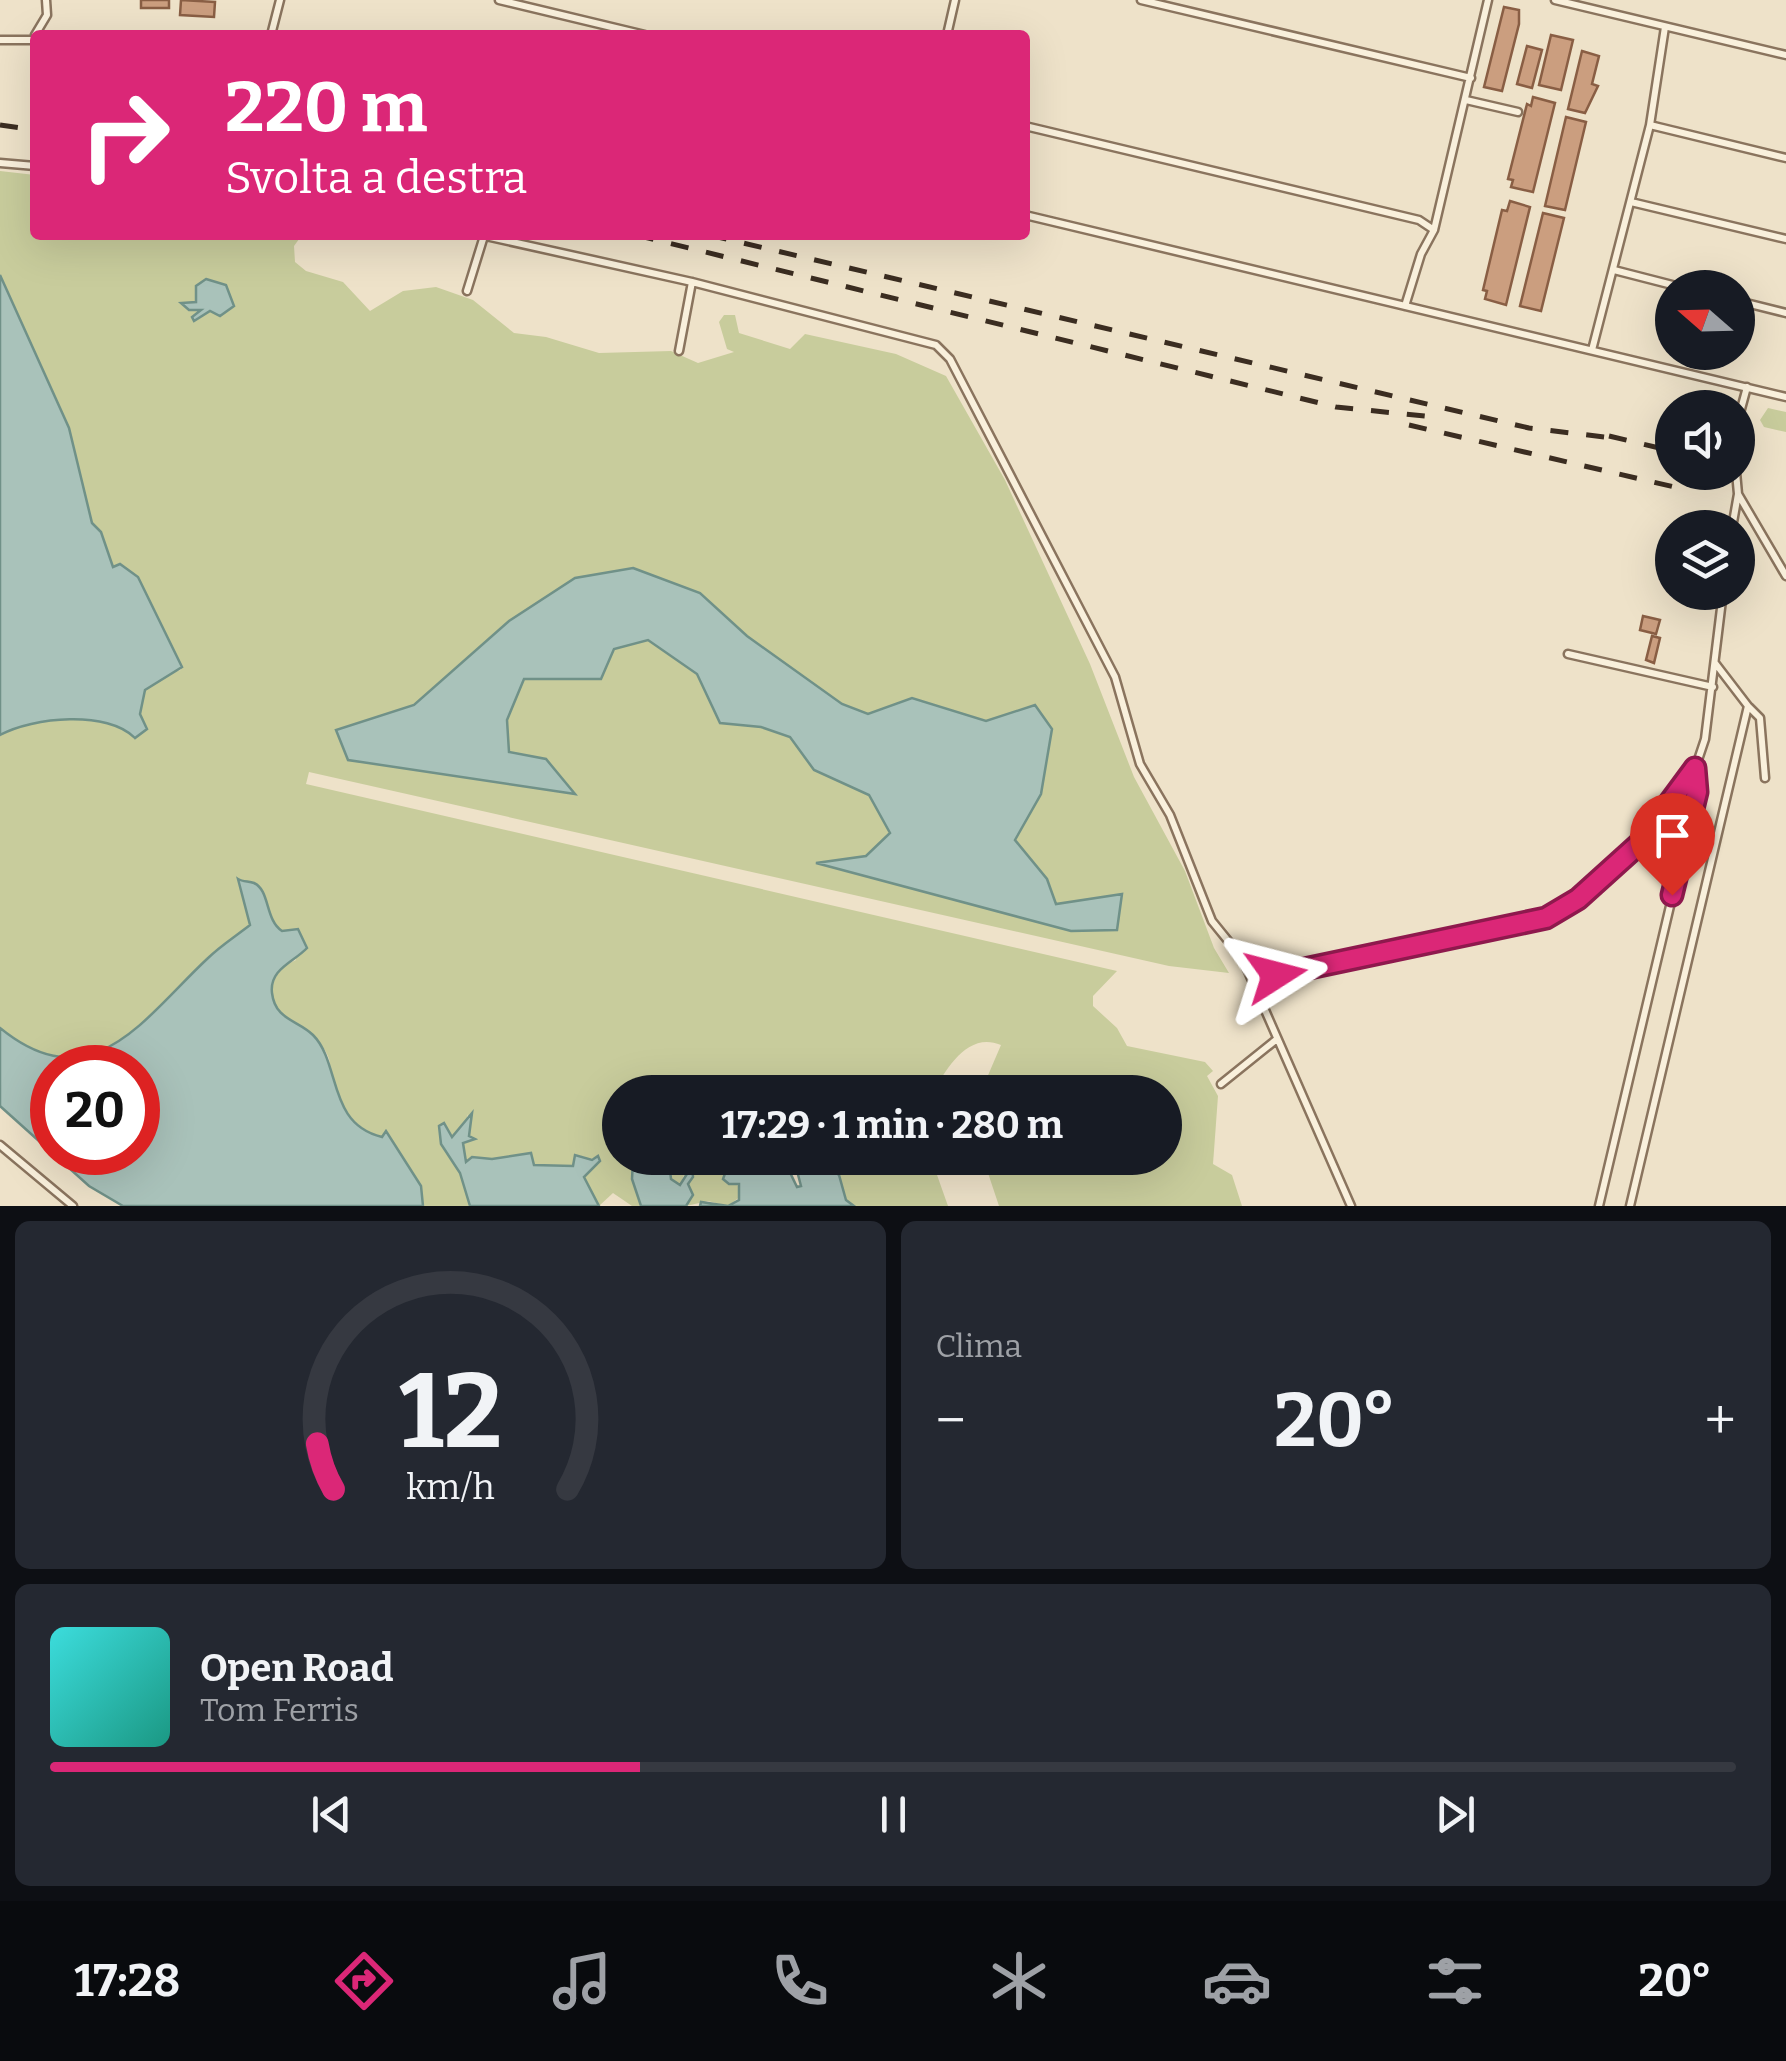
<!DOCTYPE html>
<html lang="it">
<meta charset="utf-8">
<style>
:root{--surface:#171b24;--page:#242831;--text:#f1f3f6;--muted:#9ea1a6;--line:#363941;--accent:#db2777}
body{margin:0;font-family:Bitter,serif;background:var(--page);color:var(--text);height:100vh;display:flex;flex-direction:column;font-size:38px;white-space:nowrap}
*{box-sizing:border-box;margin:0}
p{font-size:32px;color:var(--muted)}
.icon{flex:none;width:55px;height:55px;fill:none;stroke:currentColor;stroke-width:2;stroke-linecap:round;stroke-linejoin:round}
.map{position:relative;height:1206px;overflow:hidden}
.details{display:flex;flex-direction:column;gap:15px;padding:15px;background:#0d0f14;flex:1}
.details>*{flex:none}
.top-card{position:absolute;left:30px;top:30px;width:1000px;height:210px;border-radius:10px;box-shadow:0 10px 40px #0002;background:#db2777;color:#fff;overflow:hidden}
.needle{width:65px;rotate:290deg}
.tools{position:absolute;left:1655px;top:270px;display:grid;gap:20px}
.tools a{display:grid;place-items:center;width:100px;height:100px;border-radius:50%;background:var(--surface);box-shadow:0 10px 40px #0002;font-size:50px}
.speed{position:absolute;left:30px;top:1045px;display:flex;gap:20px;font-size:50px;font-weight:700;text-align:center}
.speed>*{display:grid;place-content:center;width:130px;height:130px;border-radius:50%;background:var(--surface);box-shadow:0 10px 40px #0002;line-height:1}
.speed .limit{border:15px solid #d22;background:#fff;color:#111}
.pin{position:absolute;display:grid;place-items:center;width:85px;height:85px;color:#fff;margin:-102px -42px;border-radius:50% 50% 50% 0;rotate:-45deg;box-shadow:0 0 10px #0007}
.pin .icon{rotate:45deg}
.me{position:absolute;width:110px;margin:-55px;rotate:81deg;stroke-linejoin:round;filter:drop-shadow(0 0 8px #0008)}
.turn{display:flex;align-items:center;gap:35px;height:210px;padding:0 30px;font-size:45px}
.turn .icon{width:130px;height:130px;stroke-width:2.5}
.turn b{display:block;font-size:70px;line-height:85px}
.big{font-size:75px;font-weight:700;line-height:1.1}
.details .card{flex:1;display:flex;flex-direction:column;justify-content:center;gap:15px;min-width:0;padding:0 35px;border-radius:15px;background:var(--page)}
.details .dial{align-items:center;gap:0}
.dial svg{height:260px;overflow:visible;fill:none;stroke:var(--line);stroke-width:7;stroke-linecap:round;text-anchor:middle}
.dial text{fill:var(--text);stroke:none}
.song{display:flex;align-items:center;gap:30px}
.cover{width:120px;height:120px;border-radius:15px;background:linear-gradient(135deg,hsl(180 70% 55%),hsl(170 70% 35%))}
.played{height:10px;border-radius:5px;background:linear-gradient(90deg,var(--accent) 35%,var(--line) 35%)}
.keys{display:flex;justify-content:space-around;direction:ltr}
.heat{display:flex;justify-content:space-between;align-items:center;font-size:55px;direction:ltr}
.details .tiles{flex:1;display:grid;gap:15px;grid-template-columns:1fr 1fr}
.card:last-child{grid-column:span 2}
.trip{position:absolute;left:602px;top:1075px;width:580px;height:100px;border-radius:50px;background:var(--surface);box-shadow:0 10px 40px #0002;font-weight:700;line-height:100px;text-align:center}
.dock{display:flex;height:160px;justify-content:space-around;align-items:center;background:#090b0e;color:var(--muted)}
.dock .icon{width:70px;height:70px}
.dock .on{color:var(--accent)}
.dock b{font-size:45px;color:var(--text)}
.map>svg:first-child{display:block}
</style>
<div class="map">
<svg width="1786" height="1206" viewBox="0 0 1786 1206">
<rect width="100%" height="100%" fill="#eee2c9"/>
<path fill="#c8cc9c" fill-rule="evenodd" d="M0,171L35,175V235H302L294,246L295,262L306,271L343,282L370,311L403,291L436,287L473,300L514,333L546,337L599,353L671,351L698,363L734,352L727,349L719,322L724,315H735L739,333L790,349L805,334L896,354L946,376L1005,480L1090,664L1134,777L1185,871L1214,948L1229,973L1169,966L309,772L306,784L1117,971L1093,996V1006L1117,1028L1127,1046L1205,1062L1213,1071L1207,1076L1218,1096L1213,1164L1232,1175L1242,1206H999L983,1158H1165V1092H984L1000,1087L998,1077L986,1080L1001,1045C968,1031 947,1068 933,1092H620V1158L633,1160L632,1179L641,1206H632L613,1193L599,1206L584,1177L599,1156L561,1169L534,1165L531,1153L466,1162L463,1143L469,1136L468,1114L465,1126L451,1138L442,1124L439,1136L460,1173L470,1206H423L421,1186L387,1132L382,1137C359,1132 337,1105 331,1082C329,1075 331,1066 329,1059C322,1036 298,1031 283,1017C263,998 272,969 296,960L264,904L239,881L251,925C236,936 220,946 207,959C144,1018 92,1103 0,1028V735C33,717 107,710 135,737L147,729L140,714L145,690L167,673L181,670L113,567L101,533L92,523L69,428L0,275ZM633,568L700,593L747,636L842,704L869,714L912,698L986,721L1041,794L1015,840L1047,879L1056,904L1121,895L1117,929L1071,931L819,864L866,856L890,833L869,795L814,770L790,737L761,727L720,723L697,674L648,640L614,649L601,679L524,678L507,720L509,752L546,759L573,793L337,730L414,705L509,621L575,578Z
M1768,408L1786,412V432L1764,427L1760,420Z
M652,1158H742L738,1170L733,1171L741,1196L728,1206L708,1201L686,1206L688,1186L684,1175L680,1185L671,1179L672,1169Z
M817,1158H931L948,1206H853L846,1200L839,1175Z"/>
<path fill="#a9c2ba" stroke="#709188" stroke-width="2.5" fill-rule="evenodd" d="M0,275L69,428L92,523L101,532L113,567L120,564L138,577L182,667L145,690L140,714L147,729L135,738C108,710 33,717 0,735Z
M206,279L226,285L234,306L220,316L210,311L194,321L192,317L201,310H189L181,303L196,302V286Z
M633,568L700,593L747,636L842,704L868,714L912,698L986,721L1035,705L1052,729L1041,794L1015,840L1047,879L1056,904L1122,894L1117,930L1071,931L816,863L866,856L890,833L869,795L814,770L790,737L761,727L720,723L697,674L648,640L614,649L601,679H524L507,720L509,752L546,759L575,794L348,760L336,730L414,705L509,621L575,578Z
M238,879C243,882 249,881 254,883C270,890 265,920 282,931L298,929L307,948C294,962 269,969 272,993C275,1020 298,1020 313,1035C341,1063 327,1124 382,1137L386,1131L421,1186L423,1206H123L89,1186L0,1106V1028C92,1103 144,1018 207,959C220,946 236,936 250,925ZM52,1068H138V1152H52Z
M472,1113L469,1136L475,1139L463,1143L466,1162L472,1157L492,1159L531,1153L534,1165L573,1166L575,1155L592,1160L598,1156L600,1161L584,1177L599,1206H470L460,1173L441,1144L439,1126L444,1123L452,1137Z
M629,1158L669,1161L671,1179L680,1185L692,1166L693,1177L688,1184L693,1195L686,1206H641L632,1179L633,1160Z
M742,1158H759L758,1168L764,1173L783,1158L797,1187L801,1186L795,1163L817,1158L839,1175L846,1200L854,1206H700L701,1202L728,1206L739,1200V1184H729L723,1179L727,1168L738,1170Z"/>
<path fill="#cb9e7f" stroke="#895e44" stroke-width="2.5" d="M141,0H169V8H141Z
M181,0L215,2L214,17L180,15Z
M1504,7L1519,10V24L1502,91L1484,87Z
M1551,35L1573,40L1561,90L1539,85Z
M1527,46L1542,50L1532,88L1517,84Z
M1582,51L1599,56L1592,84L1598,86L1585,113L1568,109Z
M1533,97L1555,103L1533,192L1511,187L1513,180L1508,179L1527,104L1531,106Z
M1566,117L1586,122L1565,210L1545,206Z
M1510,201L1530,207L1506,305L1485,299L1487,291L1483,290L1502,210L1507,211Z
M1543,213L1564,218L1541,311L1520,306Z
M1643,616L1660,620L1656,634L1640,630Z
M1652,636L1660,638L1654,663L1646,660Z"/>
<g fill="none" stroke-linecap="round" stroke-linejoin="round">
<g stroke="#8a745e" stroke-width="11">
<path id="lane" d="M499,0L645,35
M1141,0L1471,78
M1555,0L1786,55
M35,35L47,15L46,0
M271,35L280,0
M947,35L955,0
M0,40H35
M1466,100L1518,112
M1650,125L1786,158
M1025,126L1419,220L1434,230
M0,163L35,166
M1631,202L1786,239
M1025,215L1786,397
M481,235L692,282L936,345L950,359L1115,677L1140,764L1170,815L1212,921L1242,958L1276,975L1546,917L1578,899L1639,844L1695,769L1705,739L1723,592
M1614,270L1684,288
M467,291L484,236
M1738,301L1786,313
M1405,306L1421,254L1434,230L1488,0
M1592,350L1650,125L1665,27
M679,351L692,282
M1738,420L1747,387
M1736,472L1738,494L1786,576
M1732,528L1738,494
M1568,654L1713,687
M1749,707L1760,718L1765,778
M1243,960L1351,1206
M1221,1084L1277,1039
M0,1145L73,1206
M1599,1206L1697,792L1695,770
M1630,1206L1748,706L1715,663"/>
</g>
<use href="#lane" stroke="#f9f0dc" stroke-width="6"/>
<path stroke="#3b2d21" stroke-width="5" stroke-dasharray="18 18" stroke-linecap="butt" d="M0,125L35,130
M636,235L1336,407L1434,417
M709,235L1529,428L1621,439
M1409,425L1683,489
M1609,436L1672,451"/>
</g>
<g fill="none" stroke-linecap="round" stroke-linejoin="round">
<g stroke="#8e194d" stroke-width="25">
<path id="route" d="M1276,975L1546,918L1578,899L1639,844L1695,768L1697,792L1672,895"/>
</g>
<use href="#route" stroke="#db2777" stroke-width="18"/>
</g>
</svg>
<div class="tools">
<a><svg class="needle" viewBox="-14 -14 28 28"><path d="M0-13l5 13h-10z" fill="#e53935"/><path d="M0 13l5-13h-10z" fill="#9ea1a6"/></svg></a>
<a><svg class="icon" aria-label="sound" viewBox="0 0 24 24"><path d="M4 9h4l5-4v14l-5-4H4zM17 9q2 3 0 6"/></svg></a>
<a><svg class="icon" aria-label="layers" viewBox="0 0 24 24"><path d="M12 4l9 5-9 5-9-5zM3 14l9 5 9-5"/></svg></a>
</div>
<div class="speed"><div class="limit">20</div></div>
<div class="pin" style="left:1672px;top:895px;background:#d93025"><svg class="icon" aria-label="arrive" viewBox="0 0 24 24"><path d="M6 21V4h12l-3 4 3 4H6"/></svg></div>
<svg class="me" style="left:1276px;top:975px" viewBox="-20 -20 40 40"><path d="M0-17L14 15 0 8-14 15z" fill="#db2777" stroke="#fff" stroke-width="4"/></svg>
<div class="trip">17:29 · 1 min · 280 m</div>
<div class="top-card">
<div class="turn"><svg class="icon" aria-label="right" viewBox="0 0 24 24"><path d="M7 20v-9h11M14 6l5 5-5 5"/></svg><div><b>220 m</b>Svolta a destra</div></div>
</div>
</div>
<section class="details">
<div class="tiles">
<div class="card dial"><svg viewBox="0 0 100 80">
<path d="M14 69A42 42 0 1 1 86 69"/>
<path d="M14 69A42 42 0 0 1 9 55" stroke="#db2777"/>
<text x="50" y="56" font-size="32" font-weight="700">12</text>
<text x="50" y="72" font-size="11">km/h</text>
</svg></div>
<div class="card"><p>Clima</p>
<div class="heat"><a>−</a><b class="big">20°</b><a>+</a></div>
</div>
<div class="card">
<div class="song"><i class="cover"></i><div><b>Open Road</b><p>Tom Ferris</p></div></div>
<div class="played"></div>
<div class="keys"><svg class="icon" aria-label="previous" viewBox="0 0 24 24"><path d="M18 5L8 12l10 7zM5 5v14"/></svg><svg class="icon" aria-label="pause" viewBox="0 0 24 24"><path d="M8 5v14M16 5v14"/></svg><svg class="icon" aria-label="next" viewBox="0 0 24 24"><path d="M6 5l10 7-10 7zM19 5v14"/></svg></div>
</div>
</div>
</section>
<nav class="dock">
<b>17:28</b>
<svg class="icon on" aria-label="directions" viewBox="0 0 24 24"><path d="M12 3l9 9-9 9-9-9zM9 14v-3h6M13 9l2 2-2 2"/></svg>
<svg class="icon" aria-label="music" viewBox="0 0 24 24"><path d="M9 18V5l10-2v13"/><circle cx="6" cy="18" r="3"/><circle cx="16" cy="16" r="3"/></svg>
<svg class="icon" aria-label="phone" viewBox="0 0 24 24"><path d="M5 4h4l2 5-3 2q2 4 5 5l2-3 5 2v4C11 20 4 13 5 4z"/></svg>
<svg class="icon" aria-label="climate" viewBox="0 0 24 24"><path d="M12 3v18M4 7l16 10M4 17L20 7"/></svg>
<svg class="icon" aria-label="car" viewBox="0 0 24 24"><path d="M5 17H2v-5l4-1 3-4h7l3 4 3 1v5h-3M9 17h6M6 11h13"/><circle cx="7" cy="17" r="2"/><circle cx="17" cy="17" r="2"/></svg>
<svg class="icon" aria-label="filters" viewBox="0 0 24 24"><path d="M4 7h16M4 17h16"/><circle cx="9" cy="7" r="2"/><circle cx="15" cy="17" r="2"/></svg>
<b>20°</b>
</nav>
